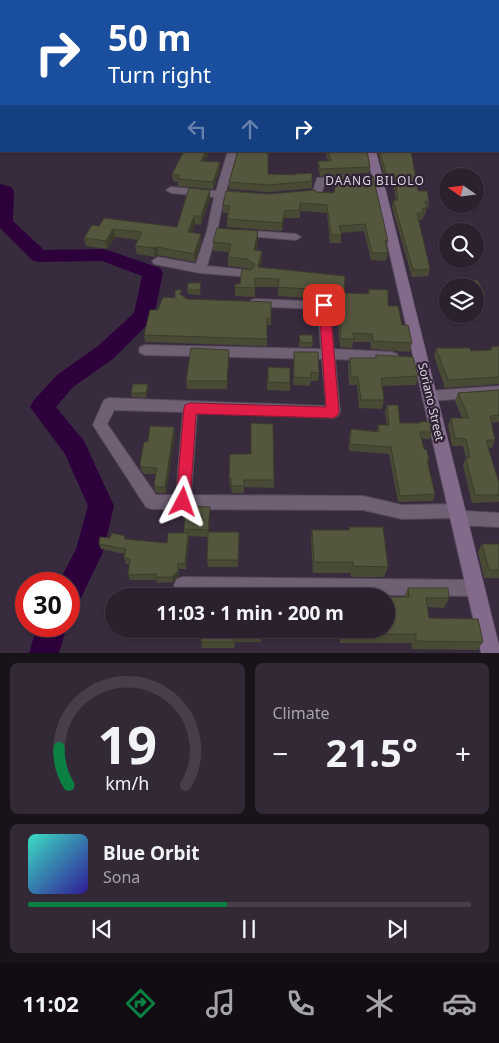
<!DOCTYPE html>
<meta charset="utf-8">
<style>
:root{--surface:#2b202e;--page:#332836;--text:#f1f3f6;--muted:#a6a3aa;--line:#473e4a;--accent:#0b8043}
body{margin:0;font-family:"Noto Sans",sans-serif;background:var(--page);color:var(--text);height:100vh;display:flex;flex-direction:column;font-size:19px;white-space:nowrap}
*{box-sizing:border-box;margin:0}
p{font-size:16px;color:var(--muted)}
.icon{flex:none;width:28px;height:28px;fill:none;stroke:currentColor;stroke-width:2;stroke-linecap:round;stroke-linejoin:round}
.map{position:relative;height:653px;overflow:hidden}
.side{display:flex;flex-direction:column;gap:10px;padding:10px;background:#181219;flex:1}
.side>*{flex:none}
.banner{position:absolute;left:0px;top:0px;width:500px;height:152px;box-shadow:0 1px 4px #0004,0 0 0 1px var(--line);background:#1a4fa0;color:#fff;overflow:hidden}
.needle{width:32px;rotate:284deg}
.buttons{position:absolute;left:439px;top:168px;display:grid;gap:10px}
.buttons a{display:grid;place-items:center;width:45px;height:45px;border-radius:50%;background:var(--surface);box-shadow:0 1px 4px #0004,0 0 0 1px var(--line);font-size:25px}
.speed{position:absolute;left:15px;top:572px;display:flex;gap:10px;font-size:25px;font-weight:700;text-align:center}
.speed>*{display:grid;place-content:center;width:65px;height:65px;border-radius:50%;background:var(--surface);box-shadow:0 1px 4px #0004,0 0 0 1px var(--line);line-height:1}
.speed .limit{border:8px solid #d22;background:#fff;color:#111}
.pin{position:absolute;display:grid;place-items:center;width:42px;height:42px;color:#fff;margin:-21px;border-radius:10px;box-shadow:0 2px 8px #0006}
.me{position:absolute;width:55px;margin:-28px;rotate:4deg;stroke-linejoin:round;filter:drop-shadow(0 0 4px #0008)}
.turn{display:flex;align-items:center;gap:18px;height:105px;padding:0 25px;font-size:22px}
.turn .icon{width:65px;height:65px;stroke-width:2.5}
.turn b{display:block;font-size:35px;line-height:42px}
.lanes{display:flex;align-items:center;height:48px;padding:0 25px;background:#0003;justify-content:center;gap:25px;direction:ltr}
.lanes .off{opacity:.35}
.big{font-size:38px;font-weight:700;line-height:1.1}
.side .tile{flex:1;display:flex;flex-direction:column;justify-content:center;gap:8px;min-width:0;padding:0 18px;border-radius:8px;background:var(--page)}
.side .dial{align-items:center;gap:0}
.dial svg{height:130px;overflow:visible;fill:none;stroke:var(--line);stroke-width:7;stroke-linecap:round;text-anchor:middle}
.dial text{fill:var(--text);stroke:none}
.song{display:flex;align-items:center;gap:15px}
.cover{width:60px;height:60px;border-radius:8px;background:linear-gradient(135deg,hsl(170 70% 55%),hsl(250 70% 35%))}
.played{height:5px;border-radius:2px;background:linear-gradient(90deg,var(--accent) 45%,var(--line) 45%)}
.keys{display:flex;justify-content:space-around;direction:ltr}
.heat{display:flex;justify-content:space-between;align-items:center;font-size:28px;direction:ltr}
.side .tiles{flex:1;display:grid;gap:10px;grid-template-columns:1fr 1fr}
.tile:last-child{grid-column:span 2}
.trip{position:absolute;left:105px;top:588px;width:290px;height:50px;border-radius:25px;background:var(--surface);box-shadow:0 1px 4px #0004,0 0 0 1px var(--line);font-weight:700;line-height:50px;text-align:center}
.dock{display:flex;height:80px;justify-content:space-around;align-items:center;background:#110d12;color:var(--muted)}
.dock .icon{width:35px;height:35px}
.dock .current{color:var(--accent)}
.dock b{font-size:22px;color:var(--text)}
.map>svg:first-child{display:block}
</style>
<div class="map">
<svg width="499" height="653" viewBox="0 0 499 653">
<rect width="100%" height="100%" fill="#392b3e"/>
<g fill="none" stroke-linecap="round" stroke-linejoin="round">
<path fill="#2d003b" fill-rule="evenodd" d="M0,137H1V147H0Z
M0,184L11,187L14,191L13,221L44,250L104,249L160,268L163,273L154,316L151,321L114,358L73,387L56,407L84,441L114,506L103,552L79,602L69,606V584H58L76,549L88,506L65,454L30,407L34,400L57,375L98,346L134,313L142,276L102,261L39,262L32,260L0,228Z
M37,626H67L59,653H29Z"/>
<g stroke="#554959" stroke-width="2">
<path id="service" d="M122,0H126L125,1H121Z
M484,0H488V1H484Z"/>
</g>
<g stroke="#554959" stroke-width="2">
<path id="minor" d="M0,119H1V125H0Z
M0,134H1V140H0Z
M232,151L237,154L226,191L241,193L246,196L241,199L224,197L217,231L207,266L247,270L253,274L251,277L200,273L154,264L152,261L158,257L196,264L207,231L214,197L171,193L166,190L171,187L216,191L227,154Z
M352,175L357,178L355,180L325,183L321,195L303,198L298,195L299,193L313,191L317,178Z
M242,230L296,234L301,237L296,240L238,235L237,233L238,231Z
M255,299L328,302L334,349L392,352L397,354L399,357L397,360L392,362L335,359L340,412L338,416L333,418L197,413L191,495L363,496L402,505L457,504L463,506L465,511L499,513V527L458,525L452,523L450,518L402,519L363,510L152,509L146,507L93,425L104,400L109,398L326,406L322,359L145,355L140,353L139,350L140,347L145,345L321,349L318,309L251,306L249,303L251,300ZM114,410L183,412L176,495H156L107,424Z
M499,386V396L429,401L424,400L422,396L424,392L429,391Z
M183,577L475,580L481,582L484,588L481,594L475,596L183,593L177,591L174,585L177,579Z"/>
</g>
<g stroke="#554959" stroke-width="1">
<path id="secondary" d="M366,151H376L499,645V653H481Z"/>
</g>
<use href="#service" fill="#6f6074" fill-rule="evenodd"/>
<use href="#minor" fill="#6f6074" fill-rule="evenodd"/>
<use href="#secondary" fill="#826a8a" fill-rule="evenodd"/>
</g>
<path fill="#494a35" d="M24,0H89L88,1H24Z
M317,0H483V1H317Z
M0,94L1,95V117H0Z
M235,151H270V154H268V174L312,181V188L269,192L229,189V182L237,153Z
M325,151H367L370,167L369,173L320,176L318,168V161H328Z
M378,151H411L418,191L429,201L428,208L427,207L425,215H424L422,220H418L430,269L428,276L412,277L392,207L393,200H396L393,181H385Z
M209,153L205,161L220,169L213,189L178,186V182L173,181L172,174Z
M316,192L334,193L388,241L387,247L388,253L386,261L371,260L364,231L341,233V243H330L327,213L300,211V218H284L282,231L227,227V219L228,213H223V205L269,194Z
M210,199L201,225L195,224L191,233L201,243L195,262L158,255L155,257L137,254L135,246L138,240L115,237L107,249L86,246L84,238L99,226L177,227Z
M258,240L256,251H262V260L260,268L344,293L368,294L369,289L388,306L402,325L412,343L410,352L371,349L370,342H353L352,348L340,347L338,323L340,314V302L328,301L324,299L278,296V287H255V297L235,296V284H240L250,270L247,268L228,266V257L229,252L213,251V242Z
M477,280L485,294L482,302L475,303V286H451L452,282Z
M201,283L200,295L188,294L187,290Z
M183,296L187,299L271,318V325H267V346L145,342L144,335L158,310L175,298Z
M299,335L313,343L312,347H299Z
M499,346V384L445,388L434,356L436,348L471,351L490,350L491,347Z
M229,350V358L227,389H187L186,381Z
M294,352L319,373L318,381H311L310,386L293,385Z
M376,355L418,376L416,385L382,386L384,400L382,409L359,408L357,385H349L348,366L350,358H375Z
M268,367L290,383V391L267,390Z
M148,388L146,398L132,397L131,393Z
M499,390V422L491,423L495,440L492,448H488L499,483V502L472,503L463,465L466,458L463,446H452L448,425L451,418H462L455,401L458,393Z
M387,405L400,423H419L420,422L432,432L430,439H421L424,449L429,461L428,464L435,494L433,501L398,502L389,454L349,451V436L351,429L377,431L378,425H387L385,412Z
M174,427L175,434L166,493H157L155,491L154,484L156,474H144L141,470L140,464L148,442Z
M229,479L274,480V488L244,487V493H232L231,487H230Z
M210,514L209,532H239L238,567H208L207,560L208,537L189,536L186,569H179L178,577L173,582L157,583L156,580H130L128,575L129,564H126L124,558L125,554L101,549L99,544L110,538L125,536L126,540L167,543L184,533V529Z
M349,527L388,567L384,577H351L350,573H313L311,541L312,530H349Z
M482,544H499V578H484L478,552Z
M408,588L449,598L444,608L427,607L429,618L483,642L477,650L412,649L411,643H340L339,629H386L404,597Z
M261,629V642H235L234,648H202L201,642Z"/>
<path fill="#3c3c2b" d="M206,151H208L209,153L202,168L201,161Z
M220,162V169L213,189V182Z
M210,190V199L201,225V216Z
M285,211L284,218L282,231V223Z
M194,216L195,224L189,241L188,232Z
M113,229L115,237L107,249L106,241Z
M258,231V240L254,259V250Z
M201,234V243L195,262L194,254Z
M157,247L158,255L155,257L154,248Z
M262,251V260L258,276V267Z
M229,350V358L227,389V381Z
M148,384V388L146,398V393Z
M174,427L175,434L166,493L165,487Z
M210,507V514L209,537L208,530Z
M188,533L189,538L186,569L185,564Z
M178,563V577L173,582L172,577Z"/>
<path fill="#55563e" stroke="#3c3c2b" d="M58,0H83L82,1H57Z
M161,0H287V1H161Z
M318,0H444V1H318Z
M491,0H499V17V1H491Z
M0,94L1,95V111L0,110Z
M184,151H206L201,161L220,162L213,182L178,179L179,175L172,174Z
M238,151H268V174L296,175L295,174L312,173V181L269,185L229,182Z
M328,151H367L370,167L320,169L318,161H331Z
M380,151H411L418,191H427L429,201H425L427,208H422L424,213H417L430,269L413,270L393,200H398L394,174H386Z
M373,176L388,241H385L388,253H372L365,224L339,226L342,235H331L327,205L300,203V210L285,211L282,223L227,219L230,206L223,205L226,191L269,194L315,190L316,192L334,193L336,177Z
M189,188L210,190L201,216H194L188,232L201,234L194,254L157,247L154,248L135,246L142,232L113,229L106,241L84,238L92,225L99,226L104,218L177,227Z
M217,228L258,231L254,250L262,251L258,267L345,276L344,293L369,294V289L388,290V306H398L402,325H408L412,343L373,341L372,334L353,333L354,339H341L340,314H342V293H329L325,290L278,287L279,279L255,278V288L235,287V284H240L242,269L251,270L255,265L247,259L228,257L231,244L213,242Z
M477,280L485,294L475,295V286H454L452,282Z
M188,283H201L200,290H187Z
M175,290H182L180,294L187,299L271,302V318H267V339L144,335L150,310H158L163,297L175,298Z
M299,335H312L313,343L300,342Z
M499,346V377L448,380L436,348H470L471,351L492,350L491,347Z
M191,348L229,350L227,381H186Z
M294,352H318L319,373L311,372V378L294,377Z
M376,355L413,357L418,376L381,378L384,400H361L358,377H351L350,358H376Z
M268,367L290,368V383L268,382Z
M133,384H148L146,393H131Z
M499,390V415L490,416L495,440H486L499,483V495H475L466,458H470L466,439L455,438L451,418H469L458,393Z
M387,405H398L400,423H420V422L429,421L432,432H420L424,449L427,450L429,461L427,460L435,494L400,496L391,447L350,444L351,429L379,432L378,425H389Z
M251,423L273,424L274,480H244V486H231V479H229L230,454H251Z
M150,426L174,427L165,487H156L154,484L157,468L142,467L140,464L144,442H148Z
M186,506L210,507L208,530L184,529Z
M349,527H383L388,567L353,566V562H314L312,530H350Z
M208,532H239L238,560H207Z
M112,533L125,536L124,539L167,543L168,533H188L185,564L178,563V571L172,577H156V574L128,575L130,559L124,558L126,549L99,544L100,537L110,538Z
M482,544H499V570H489Z
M408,588H448L449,598H426L429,618L478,619L483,642L416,641V634H342V629H386V597H409Z
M233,589L234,596H202V590Z
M201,629H261V636L234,635V642H201Z"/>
<path fill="#e11d48" stroke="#92132f" d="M324,301L330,305L339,412L337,416L333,418L196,414L190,502L188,507L183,509L178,507L176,502L184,408L185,405L190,403L326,407L319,305Z"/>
<g text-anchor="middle" stroke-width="4.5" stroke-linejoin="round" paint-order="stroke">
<g font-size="12" letter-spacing="1" fill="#dcd3df" stroke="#2f2234">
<text x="375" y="185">DAANG BILOLO</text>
</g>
<g font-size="12" fill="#dcd3df" stroke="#2f2234">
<text transform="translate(431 402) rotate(77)" y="4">Soriano Street</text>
</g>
</g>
</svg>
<div class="buttons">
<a><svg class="needle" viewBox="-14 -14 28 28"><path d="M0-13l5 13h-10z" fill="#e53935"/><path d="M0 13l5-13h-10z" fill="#a6a3aa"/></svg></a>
<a><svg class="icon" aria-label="search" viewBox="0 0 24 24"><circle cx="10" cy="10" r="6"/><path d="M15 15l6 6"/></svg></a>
<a><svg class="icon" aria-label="layers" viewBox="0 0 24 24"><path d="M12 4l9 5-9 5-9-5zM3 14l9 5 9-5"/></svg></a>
</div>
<div class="speed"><div class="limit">30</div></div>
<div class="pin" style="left:324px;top:305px;background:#d93025"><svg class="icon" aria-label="arrive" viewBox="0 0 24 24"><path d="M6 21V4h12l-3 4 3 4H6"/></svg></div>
<svg class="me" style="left:183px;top:502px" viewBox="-20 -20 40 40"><path d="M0-17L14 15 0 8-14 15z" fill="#e11d48" stroke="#fff" stroke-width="4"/></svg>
<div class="trip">11:03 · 1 min · 200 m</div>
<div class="banner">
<div class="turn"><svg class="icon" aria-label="right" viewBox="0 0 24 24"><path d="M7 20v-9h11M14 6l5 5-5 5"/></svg><div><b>50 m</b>Turn right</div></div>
<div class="lanes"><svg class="icon off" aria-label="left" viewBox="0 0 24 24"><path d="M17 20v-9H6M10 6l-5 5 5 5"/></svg><svg class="icon off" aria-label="ahead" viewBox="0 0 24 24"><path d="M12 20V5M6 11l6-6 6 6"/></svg><svg class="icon" aria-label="right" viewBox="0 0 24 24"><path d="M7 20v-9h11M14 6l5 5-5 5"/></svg></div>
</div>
</div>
<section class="side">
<div class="tiles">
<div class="tile dial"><svg viewBox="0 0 100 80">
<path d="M14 69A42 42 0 1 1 86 69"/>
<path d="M14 69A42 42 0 0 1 8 46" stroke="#0b8043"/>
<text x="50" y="56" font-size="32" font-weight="700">19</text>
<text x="50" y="72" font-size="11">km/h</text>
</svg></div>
<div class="tile"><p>Climate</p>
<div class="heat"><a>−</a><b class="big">21.5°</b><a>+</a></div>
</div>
<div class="tile">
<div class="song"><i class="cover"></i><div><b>Blue Orbit</b><p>Sona</p></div></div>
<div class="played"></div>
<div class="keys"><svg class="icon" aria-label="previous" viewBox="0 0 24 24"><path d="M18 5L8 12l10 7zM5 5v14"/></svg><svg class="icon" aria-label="pause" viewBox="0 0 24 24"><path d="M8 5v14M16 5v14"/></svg><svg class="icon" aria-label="next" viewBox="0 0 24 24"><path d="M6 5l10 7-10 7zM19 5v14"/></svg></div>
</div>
</div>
</section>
<nav class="dock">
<b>11:02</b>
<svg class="icon current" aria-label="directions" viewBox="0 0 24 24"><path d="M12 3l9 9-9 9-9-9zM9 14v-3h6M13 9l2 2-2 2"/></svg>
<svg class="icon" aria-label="music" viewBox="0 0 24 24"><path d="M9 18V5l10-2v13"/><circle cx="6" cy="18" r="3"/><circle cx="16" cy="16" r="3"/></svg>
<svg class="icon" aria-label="phone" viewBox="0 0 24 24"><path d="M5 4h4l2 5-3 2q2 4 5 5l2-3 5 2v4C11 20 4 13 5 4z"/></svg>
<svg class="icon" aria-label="climate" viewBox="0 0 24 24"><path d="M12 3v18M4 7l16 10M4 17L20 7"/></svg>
<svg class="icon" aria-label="car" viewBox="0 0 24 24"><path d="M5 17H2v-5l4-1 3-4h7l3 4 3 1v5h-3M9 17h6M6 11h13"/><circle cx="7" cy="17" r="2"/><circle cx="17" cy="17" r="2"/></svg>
</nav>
